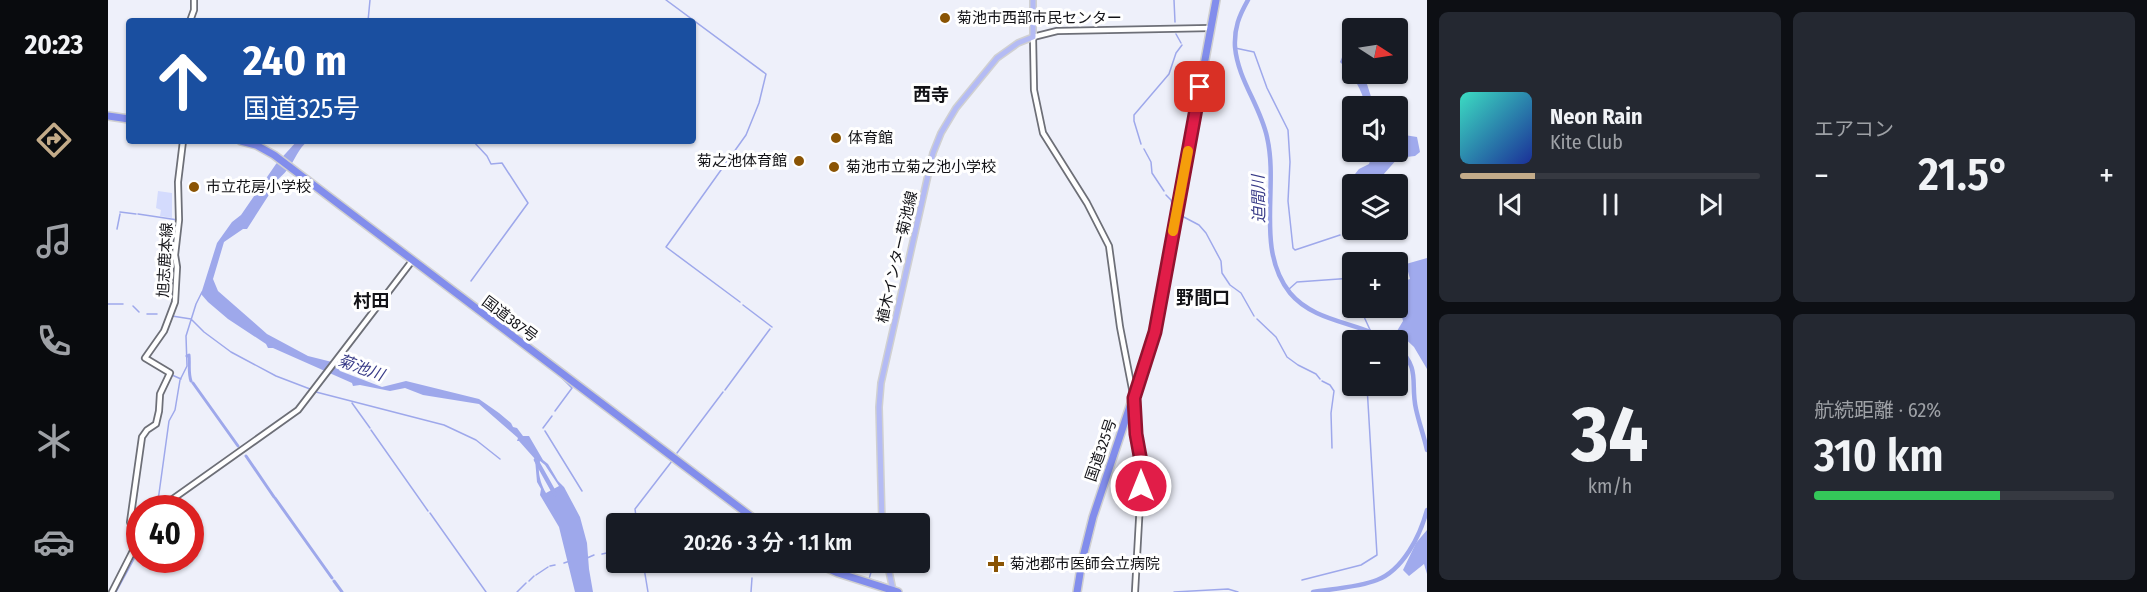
<!DOCTYPE html>
<html lang="ja">
<meta charset="utf-8">
<style>
:root{--surface:#171b24;--page:#242831;--text:#f1f3f6;--muted:#9ea1a6;--line:#363941;--accent:#c3ab89}
body{margin:0;font-family:"Fira Sans Condensed","Noto Sans JP",sans-serif;background:var(--page);color:var(--text);height:100vh;display:flex;flex-direction:column;font-size:22px;white-space:nowrap}
*{box-sizing:border-box;margin:0}
p{font-size:20px;color:var(--muted)}
.icon{flex:none;width:33px;height:33px;fill:none;stroke:currentColor;stroke-width:2;stroke-linecap:round;stroke-linejoin:round}
.map{position:relative;flex:1;overflow:hidden}
.sheet{display:flex;flex-direction:column;gap:12px;padding:12px;background:#0d0f14;width:720px}
.sheet>*{flex:none}
.hud{position:absolute;left:18px;top:18px;width:570px;height:126px;border-radius:6px;box-shadow:0 2px 4px #0004;background:#1a4fa0;color:#fff;overflow:hidden}
.needle{width:39px;rotate:102deg}
.controls{position:absolute;left:1234px;top:18px;display:grid;gap:12px}
.controls a{display:grid;place-items:center;width:66px;height:66px;border-radius:6px;background:var(--surface);box-shadow:0 2px 4px #0004;font-size:30px}
.speed{position:absolute;left:18px;top:495px;display:flex;gap:12px;font-size:30px;font-weight:700;text-align:center}
.speed>*{display:grid;place-content:center;width:78px;height:78px;border-radius:50%;background:var(--surface);box-shadow:0 2px 4px #0004;line-height:1}
.speed .limit{border:9px solid #d22;background:#fff;color:#111}
.pin{position:absolute;display:grid;place-items:center;width:51px;height:51px;color:#fff;margin:-26px;border-radius:12px;box-shadow:0 3px 9px #0006}
.me{position:absolute;width:66px;margin:-33px;rotate:0deg;stroke-linejoin:round;filter:drop-shadow(0 0 4px #0008)}
.turn{display:flex;align-items:center;gap:21px;height:126px;padding:0 18px;font-size:27px}
.turn .icon{width:78px;height:78px;stroke-width:2.5}
.turn b{display:block;font-size:42px;line-height:51px}
.big{font-size:45px;font-weight:600;line-height:1.1}
.sheet .widget{flex:1;display:flex;flex-direction:column;justify-content:center;gap:9px;min-width:0;padding:0 21px;border-radius:9px;background:var(--page)}
.sheet .dial{align-items:center;gap:0}
.dial b{font-size:78px;line-height:1}
.song{display:flex;align-items:center;gap:18px}
.cover{width:72px;height:72px;border-radius:9px;background:linear-gradient(135deg,hsl(170 70% 55%),hsl(230 70% 35%))}
.played{height:6px;border-radius:3px;background:linear-gradient(90deg,var(--accent) 25%,var(--line) 25%)}
.keys{display:flex;justify-content:space-around;direction:ltr}
.heat{display:flex;justify-content:space-between;align-items:center;font-size:33px;direction:ltr}
.charge{height:9px;border-radius:4px;background:linear-gradient(90deg,#34c759 62%,var(--line) 0)}
.sheet .tiles{flex:1;display:grid;gap:12px;grid-template-columns:repeat(2,1fr)}
.trip{position:absolute;left:498px;top:513px;width:324px;height:60px;border-radius:6px;background:var(--surface);box-shadow:0 2px 4px #0004;font-weight:600;line-height:60px;text-align:center}
main{display:flex;flex:1;min-height:0}
.tabs{display:flex;flex-direction:column;width:108px;justify-content:space-around;align-items:center;background:#090b0e;color:var(--muted)}
.tabs .icon{width:42px;height:42px}
.tabs .on{color:var(--accent)}
.tabs b{font-size:27px;color:var(--text)}
.map>svg:first-child{display:block}
</style>
<main>
<nav class="tabs">
<b>20:23</b>
<svg class="icon on" aria-label="directions" viewBox="0 0 24 24"><path d="M12 3l9 9-9 9-9-9zM9 14v-3h6M13 9l2 2-2 2"/></svg>
<svg class="icon" aria-label="music" viewBox="0 0 24 24"><path d="M9 18V5l10-2v13"/><circle cx="6" cy="18" r="3"/><circle cx="16" cy="16" r="3"/></svg>
<svg class="icon" aria-label="phone" viewBox="0 0 24 24"><path d="M5 4h4l2 5-3 2q2 4 5 5l2-3 5 2v4C11 20 4 13 5 4z"/></svg>
<svg class="icon" aria-label="climate" viewBox="0 0 24 24"><path d="M12 3v18M4 7l16 10M4 17L20 7"/></svg>
<svg class="icon" aria-label="car" viewBox="0 0 24 24"><path d="M5 17H2v-5l4-1 3-4h7l3 4 3 1v5h-3M9 17h6M6 11h13"/><circle cx="7" cy="17" r="2"/><circle cx="17" cy="17" r="2"/></svg>
</nav>
<div class="map">
<svg width="1319" height="592" viewBox="0 0 1319 592">
<rect width="100%" height="100%" fill="#eef0fa"/>
<path fill="#d4dbfd" d="M50,191L64,193V218L52,216L53,210L48,208Z"/>
<path fill="#a0aaed" d="M1235,55L1245,67V74H1251L1258,81L1266,106H1257C1255,91 1244,73 1232,62Z
M1290,134L1309,137L1312,152L1307,156L1290,158L1267,184H1249L1247,174L1251,169L1261,164L1265,152H1290Z
M1319,258V369L1306,347L1289,331L1295,321L1290,299V283L1302,279L1298,264Z
M1319,530V574L1316,564L1301,576L1295,570L1308,543Z"/>
<path fill="#9ea8eb" fill-rule="evenodd" d="M189,141H200C190,148 187,161 179,170C173,178 167,179 164,190L139,229H135L116,242L105,279L110,291L159,334L200,356L224,362L232,371L274,387L298,381L371,399L391,413L403,423L405,427L409,428L415,436H421L435,460L440,464L450,481L456,487L472,517L479,543L481,569L485,592H467L451,527L432,495L433,489L429,482L427,459L411,441H409L410,438L371,404L315,395L297,388L282,391L252,385L245,386L244,383L165,348H160L158,344L120,319L100,302L93,294L109,243L124,222L133,215L168,164ZM432,461L437,465L451,486L438,493C432,483 429,470 432,461Z"/>
<g fill="none" stroke-linecap="round" stroke-linejoin="round">
<path stroke="#9ea8eb" stroke-width="1.5" d="M558,0L658,74L651,103L638,135L558,247L632,302
M1066,0L1067,22
M260,21L262,0
M1068,34L1073,43
M1127,48L1146,52L1159,88L1180,130L1182,162L1180,201L1185,248L1187,250L1232,235
M1033,144L1026,121V115L1061,74L1068,53L1074,45
M1036,149L1043,162L1044,173L1056,191
M1058,195L1063,200L1066,210
M12,212L28,214
M30,214L70,220
M1072,215L1091,225L1098,233L1113,261L1114,273L1122,285L1133,293L1146,316
M9,229L12,214
M363,281L420,203L394,163L383,164L379,156L365,141
M1180,290L1189,282L1245,278
M0,304H15
M635,305L664,327
M25,306L31,312
M1252,308L1263,332L1261,340
M39,314H49
M64,316L83,319L96,332L123,352L168,376L202,389
M1149,319L1168,337L1179,357L1190,365L1208,374L1212,379
M64,375L73,379
M1214,381L1222,385L1226,391L1223,413L1224,448
M617,390L662,329
M208,392L336,425L368,440L392,459
M244,403L262,428
M447,411L464,388L453,377
M435,428L444,416
M263,430L320,511
M437,431L474,491
M569,453L615,392
M49,508L61,421L67,410L72,380L79,366L78,336L88,304L94,292
M322,513L378,592
M529,524L527,509L564,461
M494,554L508,551
M479,558L486,555
M535,562L540,592
M642,562V571
M456,563L462,561
M442,566L447,565
M428,575L440,567
M765,580L761,579L766,562
M1194,580L1253,565L1269,555L1259,386
M421,581L426,576
M768,581L775,583
M8,592L32,548
M409,592L418,583
M643,592L644,578
M1066,592L1120,589L1130,592"/>
<path stroke="#9ea8eb" stroke-width="3" d="M79,356L81,355C82,364 80,372 83,381
M85,383L130,446
M138,456L166,497
M167,498L224,578
M226,581L234,592"/>
<path stroke="#9ea8eb" stroke-width="4.5" d="M1140,0C1131,16 1126,28 1127,47C1130,80 1152,105 1159,137C1171,188 1147,249 1182,293C1206,322 1249,322 1280,340
M1290,348C1313,369 1302,383 1308,409C1311,423 1316,436 1319,450
M428,460L447,494
M1205,592C1224,589 1252,587 1269,580C1295,570 1312,536 1319,510"/>
<g stroke="#6d6f77" stroke-width="8">
<path id="secondary" d="M82,21L86,10V0
M52,508L190,410L304,261
M29,543L22,522L34,437L39,430L48,424L51,411L52,394L62,373L37,358L56,331L67,302L69,267L67,255L71,220L70,182L75,141
M4,592L32,537
M1027,592L1034,467L1027,428L1025,394L1012,327L1001,246L979,203L935,133L926,90L925,37L949,31L1103,28"/>
</g>
<g stroke="#d0d0d1" stroke-width="8">
<path id="primary" d="M774,524L771,407L773,383L825,153L833,133L848,108L889,58L910,43L925,37V0
M779,562L785,590"/>
</g>
<g stroke="#d0d0d1" stroke-width="10">
<path id="highway" d="M0,116L21,119
M133,141L148,145L166,155L653,524
M706,562L730,573L790,592
M969,592L974,561L985,517L1047,331L1108,0"/>
</g>
<use href="#secondary" stroke="#fff" stroke-width="4.5"/>
<use href="#primary" stroke="#b4bbf4" stroke-width="5"/>
<use href="#highway" stroke="#828dec" stroke-width="7"/>
</g>
<g fill="none" stroke-linecap="round" stroke-linejoin="round">
<g stroke="#92132f" stroke-width="15">
<path id="route" d="M1033,486L1034,467L1028,434L1026,398L1047,332L1092,87"/>
</g>
<use href="#route" stroke="#e11d48" stroke-width="10"/>
<path stroke="#f59e0b" stroke-width="10" d="M1065,231L1080,151"/>
</g>
<g fill="#8a5404" stroke="#fff" stroke-width="2">
<circle cx="837" cy="18" r="6"/>
<circle cx="728" cy="138" r="6"/>
<circle cx="691" cy="161" r="6"/>
<circle cx="726" cy="167" r="6"/>
<circle cx="86" cy="187" r="6"/>
<path d="M885 555h6v6h6v6h-6v6h-6v-6h-6v-6h6z"/>
</g>
<g text-anchor="middle" stroke-width="6" stroke-linejoin="round" paint-order="stroke">
<g font-size="15" fill="#131317" stroke="#fff" text-anchor="start">
<text x="849" y="23">菊池市西部市民センター</text>
<text x="740" y="143">体育館</text>
<text x="679" y="166" text-anchor="end">菊之池体育館</text>
<text x="738" y="172">菊池市立菊之池小学校</text>
<text x="98" y="192">市立花房小学校</text>
<text x="902" y="569">菊池郡市医師会立病院</text>
</g>
<g font-size="15" fill="#131317" stroke="#fff">
<text transform="translate(789 257) rotate(-77)" y="5">植木インター菊池線</text>
<text transform="translate(57 260) rotate(-87)" y="5">旭志鹿本線</text>
<text transform="translate(402 319) rotate(37)" y="5">国道387号</text>
<text transform="translate(993 450) rotate(-71)" y="5">国道325号</text>
</g>
<g font-size="16" font-style="italic" fill="#373a87" stroke="#fff">
<text transform="translate(1150 199) rotate(-91)" y="6">迫間川</text>
<text transform="translate(253 367) rotate(20)" y="6">菊池川</text>
</g>
<g font-size="18" font-weight="bold" fill="#131317" stroke="#fff">
<text x="823" y="101">西寺</text>
<text x="1095" y="304">野間口</text>
<text x="263" y="307">村田</text>
</g>
</g>
</svg>
<div class="controls">
<a><svg class="needle" viewBox="-14 -14 28 28"><path d="M0-13l5 13h-10z" fill="#e53935"/><path d="M0 13l5-13h-10z" fill="#9ea1a6"/></svg></a>
<a><svg class="icon" aria-label="sound" viewBox="0 0 24 24"><path d="M4 9h4l5-4v14l-5-4H4zM17 9q2 3 0 6"/></svg></a>
<a><svg class="icon" aria-label="layers" viewBox="0 0 24 24"><path d="M12 4l9 5-9 5-9-5zM3 14l9 5 9-5"/></svg></a>
<a>+</a>
<a>−</a>
</div>
<div class="speed"><div class="limit">40</div></div>
<div class="pin" style="left:1092px;top:87px;background:#d93025"><svg class="icon" aria-label="arrive" viewBox="0 0 24 24"><path d="M6 21V4h12l-3 4 3 4H6"/></svg></div>
<svg class="me" style="left:1033px;top:486px" viewBox="-20 -20 40 40"><circle r="17" fill="#e11d48" stroke="#fff" stroke-width="3"/><path d="M0-11L8 9 0 5-8 9z" fill="#fff"/></svg>
<div class="trip">20:26 · 3 分 · 1.1 km</div>
<div class="hud">
<div class="turn"><svg class="icon" aria-label="ahead" viewBox="0 0 24 24"><path d="M12 20V5M6 11l6-6 6 6"/></svg><div><b>240 m</b>国道325号</div></div>
</div>
</div>
<section class="sheet">
<div class="tiles">
<div class="widget">
<div class="song"><i class="cover"></i><div><b>Neon Rain</b><p>Kite Club</p></div></div>
<div class="played"></div>
<div class="keys"><svg class="icon" aria-label="previous" viewBox="0 0 24 24"><path d="M18 5L8 12l10 7zM5 5v14"/></svg><svg class="icon" aria-label="pause" viewBox="0 0 24 24"><path d="M8 5v14M16 5v14"/></svg><svg class="icon" aria-label="next" viewBox="0 0 24 24"><path d="M6 5l10 7-10 7zM19 5v14"/></svg></div>
</div>
<div class="widget"><p>エアコン</p>
<div class="heat"><a>−</a><b class="big">21.5°</b><a>+</a></div>
</div>
<div class="widget dial"><b>34</b><p>km/h</p></div>
<div class="widget"><p>航続距離 · 62%</p><b class="big">310 km</b><div class="charge"></div></div>
</div>
</section>
</main>
